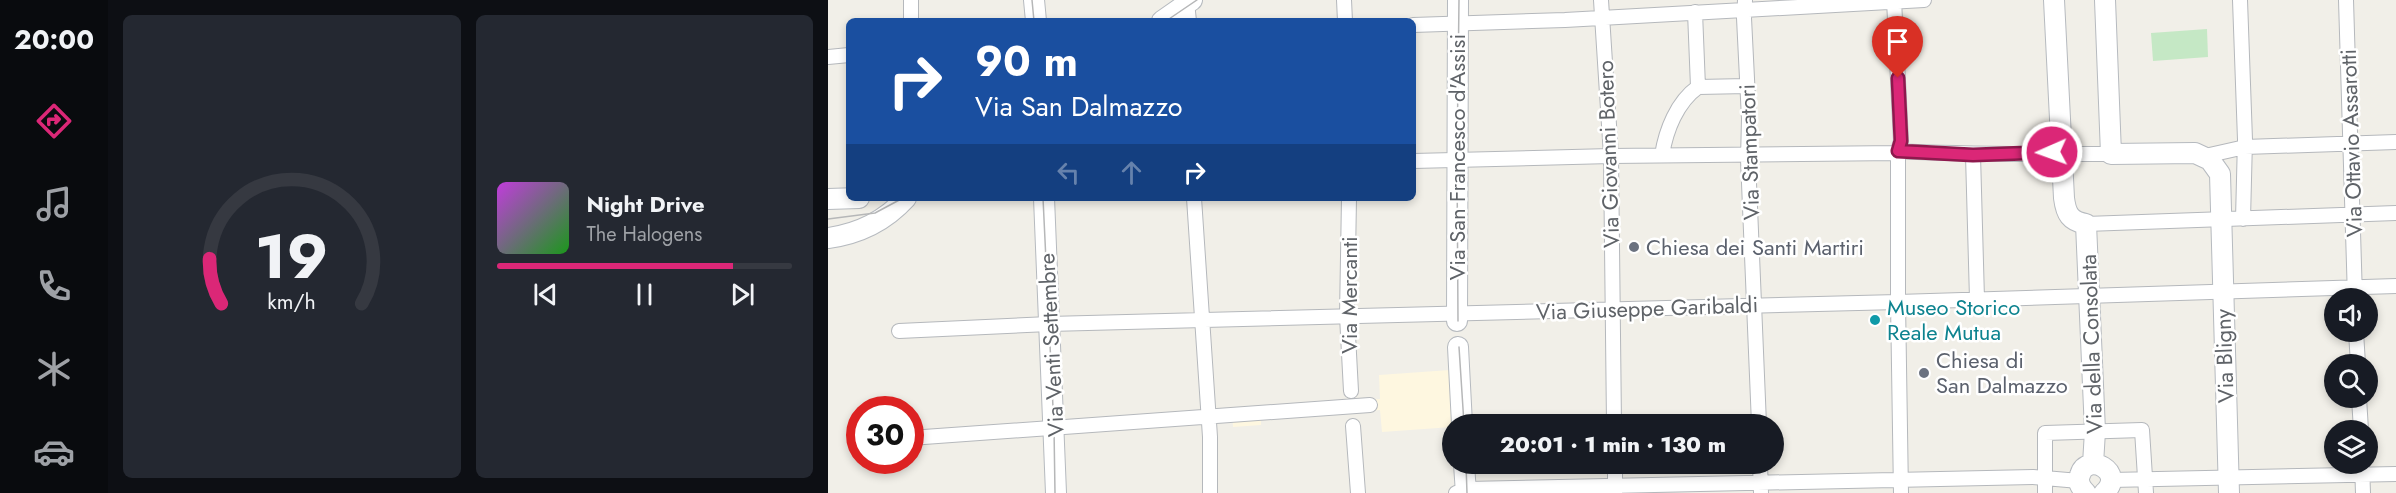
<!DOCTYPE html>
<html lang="it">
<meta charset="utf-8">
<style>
:root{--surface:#171b24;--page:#242831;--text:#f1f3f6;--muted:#9ea1a6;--line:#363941;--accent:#db2777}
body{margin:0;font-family:Jost,sans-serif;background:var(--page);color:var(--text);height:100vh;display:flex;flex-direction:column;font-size:22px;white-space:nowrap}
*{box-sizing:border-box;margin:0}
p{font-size:20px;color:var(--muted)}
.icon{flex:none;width:33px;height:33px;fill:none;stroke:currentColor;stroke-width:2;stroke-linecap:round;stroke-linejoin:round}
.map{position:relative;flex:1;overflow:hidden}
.panel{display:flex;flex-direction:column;gap:15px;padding:15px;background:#0d0f14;width:720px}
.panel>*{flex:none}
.hud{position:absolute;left:18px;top:18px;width:570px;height:183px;border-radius:9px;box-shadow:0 3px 9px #0003;background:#1a4fa0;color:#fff;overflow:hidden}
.tools{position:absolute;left:1496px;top:288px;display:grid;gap:12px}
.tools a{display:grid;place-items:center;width:54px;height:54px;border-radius:50%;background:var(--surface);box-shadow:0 3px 9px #0003;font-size:30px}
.speed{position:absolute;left:18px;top:396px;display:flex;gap:12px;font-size:30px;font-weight:700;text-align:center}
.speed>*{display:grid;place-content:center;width:78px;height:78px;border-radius:50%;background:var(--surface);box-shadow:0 3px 9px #0003;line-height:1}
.speed .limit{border:9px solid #d22;background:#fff;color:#111}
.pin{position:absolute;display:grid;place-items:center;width:51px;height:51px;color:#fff;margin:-62px -26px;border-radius:50% 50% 50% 0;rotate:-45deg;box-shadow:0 0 6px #0007}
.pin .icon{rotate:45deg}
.me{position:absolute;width:66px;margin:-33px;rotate:268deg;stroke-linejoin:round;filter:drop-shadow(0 0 4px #0008)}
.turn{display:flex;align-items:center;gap:21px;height:126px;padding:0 30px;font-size:27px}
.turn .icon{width:78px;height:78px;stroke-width:2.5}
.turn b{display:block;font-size:42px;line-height:51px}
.lanes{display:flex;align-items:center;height:57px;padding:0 30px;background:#0003;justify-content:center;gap:30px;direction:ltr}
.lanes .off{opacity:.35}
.panel .tile{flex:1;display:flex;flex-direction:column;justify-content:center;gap:9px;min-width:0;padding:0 21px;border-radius:9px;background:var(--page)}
.panel .dial{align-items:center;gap:0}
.dial svg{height:156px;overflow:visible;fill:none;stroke:var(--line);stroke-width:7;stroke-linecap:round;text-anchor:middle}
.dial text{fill:var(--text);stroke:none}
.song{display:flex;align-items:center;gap:18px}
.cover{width:72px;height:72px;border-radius:9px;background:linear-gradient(135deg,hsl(290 70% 55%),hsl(120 70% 35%))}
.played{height:6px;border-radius:3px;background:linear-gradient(90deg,var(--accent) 80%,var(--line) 80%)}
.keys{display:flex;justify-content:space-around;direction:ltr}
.panel .tiles{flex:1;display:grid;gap:15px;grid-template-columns:repeat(2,1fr)}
.trip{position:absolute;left:614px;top:414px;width:342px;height:60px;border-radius:30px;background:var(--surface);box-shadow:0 3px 9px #0003;font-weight:800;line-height:60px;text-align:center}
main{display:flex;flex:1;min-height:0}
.tabs{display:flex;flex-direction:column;width:108px;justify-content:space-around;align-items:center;background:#090b0e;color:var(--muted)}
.tabs .icon{width:42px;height:42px}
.tabs .selected{color:var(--accent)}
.tabs b{font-size:27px;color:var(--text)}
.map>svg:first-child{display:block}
</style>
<main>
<nav class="tabs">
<b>20:00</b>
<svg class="icon selected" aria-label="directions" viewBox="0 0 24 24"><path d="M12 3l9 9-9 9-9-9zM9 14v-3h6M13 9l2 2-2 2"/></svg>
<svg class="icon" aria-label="music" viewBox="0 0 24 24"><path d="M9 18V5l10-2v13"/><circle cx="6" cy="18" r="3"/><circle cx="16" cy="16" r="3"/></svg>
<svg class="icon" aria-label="phone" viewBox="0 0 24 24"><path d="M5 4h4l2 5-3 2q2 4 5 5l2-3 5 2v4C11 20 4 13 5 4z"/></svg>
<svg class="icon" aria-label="climate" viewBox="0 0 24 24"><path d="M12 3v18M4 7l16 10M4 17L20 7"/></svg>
<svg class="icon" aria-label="car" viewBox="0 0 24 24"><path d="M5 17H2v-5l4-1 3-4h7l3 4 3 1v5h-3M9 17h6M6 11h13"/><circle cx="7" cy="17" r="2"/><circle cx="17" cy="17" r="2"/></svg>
</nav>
<section class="panel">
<div class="tiles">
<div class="tile dial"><svg viewBox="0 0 100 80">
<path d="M14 69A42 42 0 1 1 86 69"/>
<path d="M14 69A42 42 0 0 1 8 46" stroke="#db2777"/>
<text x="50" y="56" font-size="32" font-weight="700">19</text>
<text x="50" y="72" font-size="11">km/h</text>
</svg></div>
<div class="tile">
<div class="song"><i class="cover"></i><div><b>Night Drive</b><p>The Halogens</p></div></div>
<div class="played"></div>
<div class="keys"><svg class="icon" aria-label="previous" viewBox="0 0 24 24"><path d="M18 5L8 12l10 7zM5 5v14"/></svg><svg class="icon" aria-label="pause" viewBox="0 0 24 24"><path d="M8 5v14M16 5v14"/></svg><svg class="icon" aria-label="next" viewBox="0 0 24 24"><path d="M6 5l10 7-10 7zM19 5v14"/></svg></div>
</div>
</div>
</section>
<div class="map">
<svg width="1568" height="493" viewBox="0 0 1568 493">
<rect width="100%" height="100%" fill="#f1efe8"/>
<path fill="#fef7e0" d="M622,370L626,424L624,427L554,432L552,410L433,419V425L405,427L404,410L552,399L551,375Z"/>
<path fill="#c5e8c5" d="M1379,29L1380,57L1325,61L1323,33Z"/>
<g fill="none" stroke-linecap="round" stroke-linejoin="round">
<g stroke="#b5b8bc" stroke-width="16">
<path id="street" d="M83,0V21
M516,0L517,21
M773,0L783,156L786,424
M917,0L916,18L921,119L920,159L931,424
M1066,0L1073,141L1070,151V302L1073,493
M1412,0L1417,140L1415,219
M1518,0L1527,298
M359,3L361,21
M585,25L737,20L1096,0
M0,57L21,55
M870,87L919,86
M1070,151C1141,155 1212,154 1283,154
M834,155C838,130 849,102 870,87L867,12
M1145,155L1149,299
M1377,156L1417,147L1568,142
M585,161L783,156L1070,153
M366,198L382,437V493
M521,198L519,316L523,391
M1258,224L1568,213
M71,331L221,324L1070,302L1568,286
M1528,332L1530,364
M1531,398L1533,430
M525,426L530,493
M82,438L542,405
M787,464V493
M932,464L933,493
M1534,464L1535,493
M1283,480L1568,474
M628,493L639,489L1205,477L1251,481
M1217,493V433L1314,430L1318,493"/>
</g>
<g stroke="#b6babf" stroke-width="22">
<path id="secondary" d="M206,0L208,21
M1226,0L1236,198C1238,214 1242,221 1258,224L1267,431L1265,464
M1277,0L1283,154L1367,153L1382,160L1392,174L1401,493
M334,21L364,0
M216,198L228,493
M0,199L31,198
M0,238C30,234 57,221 78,198
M629,321L630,0
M630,347L634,424
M636,464L638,493
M1258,493C1253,488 1249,482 1252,475C1259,451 1299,472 1276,493"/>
</g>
<use href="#street" stroke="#fff" stroke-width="14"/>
<use href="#secondary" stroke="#fff" stroke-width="20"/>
<path stroke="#b6b7b8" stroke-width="1.5" d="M204,0L206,21
M338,21L369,0
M215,198L226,428L227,493
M0,219L47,213L75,198
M630,321L629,159L631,0
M631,347L636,424
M638,464L639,493"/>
</g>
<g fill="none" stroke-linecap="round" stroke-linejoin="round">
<g stroke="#8e194d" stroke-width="15">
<path id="route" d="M1070,78L1073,141L1070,151L1145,155L1224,152"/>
</g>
<use href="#route" stroke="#db2777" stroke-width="10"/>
</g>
<g fill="#6b7280" stroke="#fff" stroke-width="2">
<circle cx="806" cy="247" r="6"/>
<circle cx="1096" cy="373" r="6"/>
</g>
<circle fill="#0f9aa8" stroke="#fff" stroke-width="2" cx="1047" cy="320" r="6"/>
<g text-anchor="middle" stroke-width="5" stroke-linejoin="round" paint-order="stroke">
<g font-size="22" fill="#5f6368" stroke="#fff">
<text transform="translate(1523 143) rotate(-92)" y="8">Via Ottavio Assarotti</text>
<text transform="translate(921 152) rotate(-92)" y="8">Via Stampatori</text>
<text transform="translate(780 154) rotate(-92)" y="8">Via Giovanni Botero</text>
<text transform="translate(629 157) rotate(-90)" y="8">Via San Francesco d'Assisi</text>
<text transform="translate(521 295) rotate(-90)" y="8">Via Mercanti</text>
<text transform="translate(819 308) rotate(-2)" y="8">Via Giuseppe Garibaldi</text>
<text transform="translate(1263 344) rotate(-92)" y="8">Via della Consolata</text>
<text transform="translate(223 345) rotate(-93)" y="8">Via Venti Settembre</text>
<text transform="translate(1396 356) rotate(-92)" y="8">Via Bligny</text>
</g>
<g font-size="22" fill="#5b616d" stroke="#fff" text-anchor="start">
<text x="818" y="255">Chiesa dei Santi Martiri</text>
<text x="1108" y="368">Chiesa di<tspan x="1108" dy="25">San Dalmazzo</tspan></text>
</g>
<g font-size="22" fill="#0d838f" stroke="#fff" text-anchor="start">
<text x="1059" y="315">Museo Storico<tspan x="1059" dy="25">Reale Mutua</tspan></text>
</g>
</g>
</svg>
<div class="tools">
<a><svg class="icon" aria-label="sound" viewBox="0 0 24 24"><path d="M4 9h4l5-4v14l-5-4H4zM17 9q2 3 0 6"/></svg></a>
<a><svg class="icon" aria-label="search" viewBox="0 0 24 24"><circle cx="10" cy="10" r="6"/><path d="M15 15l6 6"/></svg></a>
<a><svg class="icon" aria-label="layers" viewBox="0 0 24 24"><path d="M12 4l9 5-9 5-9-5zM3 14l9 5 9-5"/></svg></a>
</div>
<div class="speed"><div class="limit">30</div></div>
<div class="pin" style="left:1070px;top:78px;background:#d93025"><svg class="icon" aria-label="arrive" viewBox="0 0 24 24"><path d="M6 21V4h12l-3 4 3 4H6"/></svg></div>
<svg class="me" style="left:1224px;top:152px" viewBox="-20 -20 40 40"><circle r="17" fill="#db2777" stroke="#fff" stroke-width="3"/><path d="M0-11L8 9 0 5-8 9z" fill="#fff"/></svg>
<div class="trip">20:01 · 1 min · 130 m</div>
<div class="hud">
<div class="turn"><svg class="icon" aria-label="right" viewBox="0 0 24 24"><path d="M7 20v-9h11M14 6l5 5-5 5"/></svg><div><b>90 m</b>Via San Dalmazzo</div></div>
<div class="lanes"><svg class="icon off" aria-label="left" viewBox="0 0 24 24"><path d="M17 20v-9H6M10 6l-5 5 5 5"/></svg><svg class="icon off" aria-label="ahead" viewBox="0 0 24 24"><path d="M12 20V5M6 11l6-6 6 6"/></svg><svg class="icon" aria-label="right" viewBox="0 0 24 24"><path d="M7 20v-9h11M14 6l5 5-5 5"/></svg></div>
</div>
</div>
</main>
